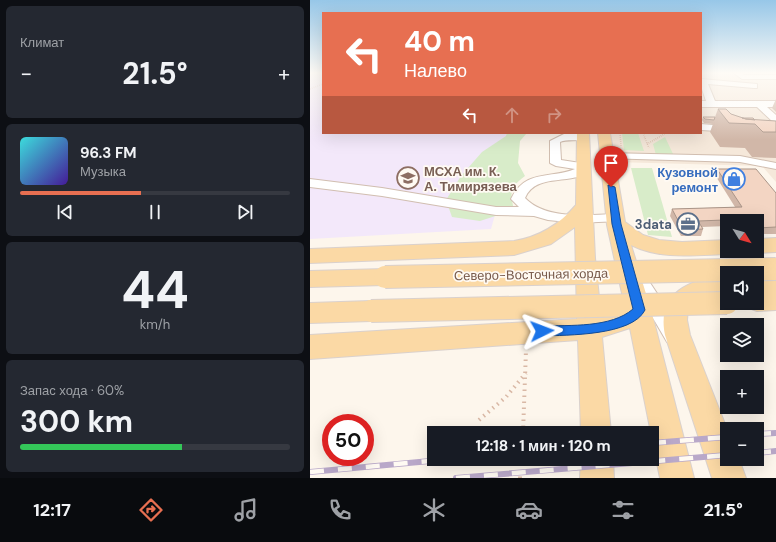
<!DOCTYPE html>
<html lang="ru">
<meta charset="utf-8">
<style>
:root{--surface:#171b24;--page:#242831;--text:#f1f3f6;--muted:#9ea1a6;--line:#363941;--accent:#e76f51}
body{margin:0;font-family:"DM Sans",sans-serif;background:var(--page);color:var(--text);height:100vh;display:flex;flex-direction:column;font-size:15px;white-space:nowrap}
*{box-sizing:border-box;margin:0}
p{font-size:13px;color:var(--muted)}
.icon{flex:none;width:22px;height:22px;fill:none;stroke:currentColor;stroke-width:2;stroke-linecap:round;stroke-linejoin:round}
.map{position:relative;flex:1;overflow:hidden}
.details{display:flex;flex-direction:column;gap:6px;padding:6px;background:#0d0f14;width:310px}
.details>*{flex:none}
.guide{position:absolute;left:12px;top:12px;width:380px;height:122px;border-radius:0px;box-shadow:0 4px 16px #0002;background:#e76f51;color:#fff;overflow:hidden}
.needle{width:26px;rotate:127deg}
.tools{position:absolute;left:410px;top:214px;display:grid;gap:8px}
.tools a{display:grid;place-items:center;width:44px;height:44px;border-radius:0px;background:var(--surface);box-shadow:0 4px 16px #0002;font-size:20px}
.speed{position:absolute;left:12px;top:414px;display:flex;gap:8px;font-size:20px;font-weight:700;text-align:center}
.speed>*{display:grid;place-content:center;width:52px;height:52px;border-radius:50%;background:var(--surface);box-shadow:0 4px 16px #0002;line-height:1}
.speed .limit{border:6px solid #d22;background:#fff;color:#111}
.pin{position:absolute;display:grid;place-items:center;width:34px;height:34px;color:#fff;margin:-41px -17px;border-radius:50% 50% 50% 0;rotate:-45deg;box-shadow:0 0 4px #0007}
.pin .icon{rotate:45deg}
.me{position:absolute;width:44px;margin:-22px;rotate:87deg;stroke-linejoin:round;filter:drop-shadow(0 0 3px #0008)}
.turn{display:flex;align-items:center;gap:14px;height:84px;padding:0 16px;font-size:18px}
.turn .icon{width:52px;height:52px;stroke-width:2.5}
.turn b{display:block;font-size:28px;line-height:34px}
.lanes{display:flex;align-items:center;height:38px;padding:0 16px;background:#0003;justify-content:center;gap:20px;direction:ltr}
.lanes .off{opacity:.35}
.big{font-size:30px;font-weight:700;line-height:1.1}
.details .tile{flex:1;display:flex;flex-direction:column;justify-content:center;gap:6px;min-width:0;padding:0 14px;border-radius:6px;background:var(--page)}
.details .dial{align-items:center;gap:0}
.dial b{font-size:52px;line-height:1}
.song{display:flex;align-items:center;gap:12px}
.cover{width:48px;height:48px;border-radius:6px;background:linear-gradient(135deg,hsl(180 70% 55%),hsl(260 70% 35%))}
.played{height:4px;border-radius:2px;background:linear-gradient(90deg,var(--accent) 45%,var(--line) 45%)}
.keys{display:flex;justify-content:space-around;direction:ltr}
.heat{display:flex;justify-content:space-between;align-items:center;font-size:22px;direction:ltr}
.charge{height:6px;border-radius:3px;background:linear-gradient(90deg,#34c759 60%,var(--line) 0)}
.trip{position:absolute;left:117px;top:426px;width:232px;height:40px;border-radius:0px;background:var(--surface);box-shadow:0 4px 16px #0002;font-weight:700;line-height:40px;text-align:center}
.menu{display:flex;height:64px;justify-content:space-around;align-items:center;background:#090b0e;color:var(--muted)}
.menu .icon{width:28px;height:28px}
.menu .selected{color:var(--accent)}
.menu b{font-size:18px;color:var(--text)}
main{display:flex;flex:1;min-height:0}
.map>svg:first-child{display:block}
</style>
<main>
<section class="details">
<div class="tile"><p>Климат</p>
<div class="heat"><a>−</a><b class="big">21.5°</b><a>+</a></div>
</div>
<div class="tile">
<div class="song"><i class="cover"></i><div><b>96.3 FM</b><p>Музыка</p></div></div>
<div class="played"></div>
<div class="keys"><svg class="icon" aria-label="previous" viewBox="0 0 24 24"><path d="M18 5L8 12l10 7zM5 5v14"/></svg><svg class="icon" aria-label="pause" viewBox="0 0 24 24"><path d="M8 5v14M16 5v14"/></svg><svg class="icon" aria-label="next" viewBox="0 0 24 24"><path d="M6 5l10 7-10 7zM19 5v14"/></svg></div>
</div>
<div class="tile dial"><b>44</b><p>km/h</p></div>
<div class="tile"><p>Запас хода · 60%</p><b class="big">300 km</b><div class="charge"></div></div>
</section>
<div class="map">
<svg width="466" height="478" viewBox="0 0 466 478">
<rect width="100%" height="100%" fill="#fdf6ec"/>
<path fill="#f5e8da" d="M391,73H466V182L452,166L304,162L301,133H391Z"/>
<path fill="#f3e8fa" d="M0,73H13V133H208L181,229L0,239Z"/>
<path fill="#d8ecc9" d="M197,133H217L210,141L208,163L215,176C199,188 200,192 204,210L170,221L142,217L136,200L151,176L172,152L196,136Z
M312,133H328L334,151L314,150Z
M355,137L364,156L346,155L343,144Z
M321,168H342L362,237L338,235Z"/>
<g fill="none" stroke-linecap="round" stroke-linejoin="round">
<g stroke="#d1beb0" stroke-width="2">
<path id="minor" d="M424,73H431L434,75H466V79H432Z
M391,79L447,84V88H444L398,84L405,101H466V107H457L466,115V123L463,122L447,107H391V101H396L391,86Z
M391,124L414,126L423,137L418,140L414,139L408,131L391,130Z
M256,133L273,134L278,137C272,143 259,138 250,142L251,160L277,164L280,169C267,187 226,171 215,198C236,220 277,215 305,214L310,215L312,218L310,221L267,223L238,220L224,216L186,215L72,196L0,187V179L72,188L186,207H209L201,199C215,169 240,179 265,169L246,166L240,163V141Z
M296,153L430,156L466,163V169L430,162L292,158L290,156L292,154Z
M323,264L329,266L371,330L374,336L371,342L364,345L357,342L315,270L317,266Z"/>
</g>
<g stroke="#dad1cd" stroke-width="2">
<path id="major" d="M267,133H279L285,258L291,317L303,314L315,307L297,225L288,133H300L315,222L333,235L349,240L372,242L417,240V251H424L417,254C385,255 351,260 321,245L341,310L384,478H350L320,328L292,337L301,433H271L268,340L0,359V335L267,319L265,227L241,244L204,255L0,263V249L204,241C229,237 249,225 266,205Z
M466,238V252L447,253L441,251H447V239Z
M75,269L83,271L86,277L83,283L75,285L0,287V271Z
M417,275V291C403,293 387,297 378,309L377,320L380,335L417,429V459H429L436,478H402L355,335C346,292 381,279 417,275Z
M447,276L466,277V310L447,311L439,308L436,303H447V293H452L447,292Z
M61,301L69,304L73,311L69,318L61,321L0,323V303Z
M271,459H303L304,478H270Z"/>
</g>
<path stroke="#d9b8a5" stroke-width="1.5" stroke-dasharray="0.5 1.5" stroke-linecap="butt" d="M0,89L13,84
M310,133L311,146
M333,133L339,148
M355,133H380
M337,144L356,133"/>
<path stroke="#d9b8a5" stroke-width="4" stroke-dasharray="1.5 4.5" stroke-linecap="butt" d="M169,420L196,397L216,373
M213,433L216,350
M210,478L211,459"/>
<use href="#minor" fill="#fff" fill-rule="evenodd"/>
<use href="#major" fill="#fbd9a5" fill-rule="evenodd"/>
<g stroke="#b9a8c9" stroke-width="6">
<path id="rail" d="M447,434L466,433
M342,443L417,437
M447,453L466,451
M0,472L142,459
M146,478L417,455"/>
</g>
<use href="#rail" stroke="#fffaf3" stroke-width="4.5" stroke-dasharray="14" stroke-linecap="butt"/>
<g stroke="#dad1cd" stroke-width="24" stroke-linecap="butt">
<path id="major-bridge" d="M75,277L466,269
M61,311L417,303"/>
</g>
<use href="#major-bridge" stroke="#fbd9a5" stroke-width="22"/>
</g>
<path fill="#d1b7a8" d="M466,99V112L462,108Z
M408,109L432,118L445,120L466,121V158L442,157L435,148L410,147L400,132L403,124L394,123L392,120L393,117H405Z
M407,169L466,193V234H447V221H417V226L392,227L393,229L391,236H371L360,216L362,209L425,207L405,175Z"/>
<path fill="#f3d5c3" stroke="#aa9588" d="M408,109H416L421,114L436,119L466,121V132H453L445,124L419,123Z
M393,117H405L404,120L395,119Z
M432,118H443L445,120L436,119Z
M407,169H446L466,193V227L447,228V221H442L440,219L388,221L393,229L373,230L362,209L432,207Z"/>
<linearGradient id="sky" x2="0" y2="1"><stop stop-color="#97c7e8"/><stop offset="0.52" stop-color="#fefbf6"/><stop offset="1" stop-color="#fefbf6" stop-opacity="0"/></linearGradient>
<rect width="466" height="140" fill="url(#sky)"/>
<path fill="#1a73e8" stroke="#114b97" d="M298,185L305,187L311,224L335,310C322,336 257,335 232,336L228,335L226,331L228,327L232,326C260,325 301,328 323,309L302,224Z"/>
<defs>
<g id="university-ring" transform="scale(1.15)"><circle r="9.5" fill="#fffaf3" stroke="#8d6e63" stroke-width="1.5"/><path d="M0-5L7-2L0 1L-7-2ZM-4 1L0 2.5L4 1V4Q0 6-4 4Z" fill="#8d6e63"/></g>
<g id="shop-ring" transform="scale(1.15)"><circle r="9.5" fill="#fffaf3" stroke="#3f7fe0" stroke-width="1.5"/><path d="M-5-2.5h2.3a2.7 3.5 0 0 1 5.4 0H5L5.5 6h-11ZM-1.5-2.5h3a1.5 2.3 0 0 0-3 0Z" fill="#3f7fe0"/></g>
<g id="office-ring" transform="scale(1.15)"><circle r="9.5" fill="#fffaf3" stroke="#5c6f8a" stroke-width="1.5"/><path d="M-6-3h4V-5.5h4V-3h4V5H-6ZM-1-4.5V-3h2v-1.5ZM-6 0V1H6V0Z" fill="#5c6f8a"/></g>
</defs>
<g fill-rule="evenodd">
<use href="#university-ring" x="98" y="178"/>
<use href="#shop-ring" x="424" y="179"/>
<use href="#office-ring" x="378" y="224"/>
</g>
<g text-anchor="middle" stroke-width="3.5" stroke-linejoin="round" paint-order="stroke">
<g font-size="13" font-weight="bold" fill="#785e54" stroke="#fffaf3" text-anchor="start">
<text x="114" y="176">МСХА им. К.<tspan x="114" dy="15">А. Тимирязева</tspan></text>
</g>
<g font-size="13" font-weight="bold" fill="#366cbe" stroke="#fffaf3" text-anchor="end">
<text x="408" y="177">Кузовной<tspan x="408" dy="15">ремонт</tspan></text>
</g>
<g font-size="13" font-weight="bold" fill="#4e5e75" stroke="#fffaf3" text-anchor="end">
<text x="362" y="229">3data</text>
</g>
<g font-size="13" fill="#7a5c4d" stroke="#fffaf3">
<text transform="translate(221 274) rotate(-1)" y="5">Северо-Восточная хорда</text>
</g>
</g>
</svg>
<div class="tools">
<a><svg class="needle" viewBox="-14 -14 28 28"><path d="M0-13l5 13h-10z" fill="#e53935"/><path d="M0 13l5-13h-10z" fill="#9ea1a6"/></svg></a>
<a><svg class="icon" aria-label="sound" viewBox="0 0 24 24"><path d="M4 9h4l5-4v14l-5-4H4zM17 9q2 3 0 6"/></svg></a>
<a><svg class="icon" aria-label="layers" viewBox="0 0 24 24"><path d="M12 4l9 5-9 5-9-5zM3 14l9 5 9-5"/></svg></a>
<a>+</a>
<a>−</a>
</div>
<div class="speed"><div class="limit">50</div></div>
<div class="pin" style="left:301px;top:187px;background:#d93025"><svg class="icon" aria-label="arrive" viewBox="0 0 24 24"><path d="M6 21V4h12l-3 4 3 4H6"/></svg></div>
<svg class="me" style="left:232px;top:331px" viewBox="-20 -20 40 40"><path d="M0-17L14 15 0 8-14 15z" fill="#1a73e8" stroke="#fff" stroke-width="4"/></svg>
<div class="trip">12:18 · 1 мин · 120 m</div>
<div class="guide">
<div class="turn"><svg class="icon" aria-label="left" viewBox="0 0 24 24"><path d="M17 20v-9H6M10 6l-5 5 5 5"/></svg><div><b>40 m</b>Налево</div></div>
<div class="lanes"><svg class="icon" aria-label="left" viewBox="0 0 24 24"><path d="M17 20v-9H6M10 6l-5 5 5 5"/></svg><svg class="icon off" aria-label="ahead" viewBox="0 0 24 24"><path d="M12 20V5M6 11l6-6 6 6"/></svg><svg class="icon off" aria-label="right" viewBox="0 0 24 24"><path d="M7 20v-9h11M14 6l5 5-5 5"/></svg></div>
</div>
</div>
</main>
<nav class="menu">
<b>12:17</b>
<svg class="icon selected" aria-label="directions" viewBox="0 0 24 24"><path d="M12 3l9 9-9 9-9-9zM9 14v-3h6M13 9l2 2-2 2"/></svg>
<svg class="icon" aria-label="music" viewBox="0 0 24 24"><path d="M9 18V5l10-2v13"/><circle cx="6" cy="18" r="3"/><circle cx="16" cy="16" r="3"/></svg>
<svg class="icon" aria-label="phone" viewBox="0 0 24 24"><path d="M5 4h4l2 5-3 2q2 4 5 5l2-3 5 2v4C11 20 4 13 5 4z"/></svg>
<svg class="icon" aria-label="climate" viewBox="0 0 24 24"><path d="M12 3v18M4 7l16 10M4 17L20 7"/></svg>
<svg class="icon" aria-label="car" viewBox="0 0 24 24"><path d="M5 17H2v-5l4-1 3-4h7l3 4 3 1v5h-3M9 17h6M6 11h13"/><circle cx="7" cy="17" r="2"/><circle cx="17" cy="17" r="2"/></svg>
<svg class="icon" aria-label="filters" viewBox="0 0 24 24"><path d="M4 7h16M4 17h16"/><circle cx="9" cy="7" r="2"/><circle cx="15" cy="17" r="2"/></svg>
<b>21.5°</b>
</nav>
